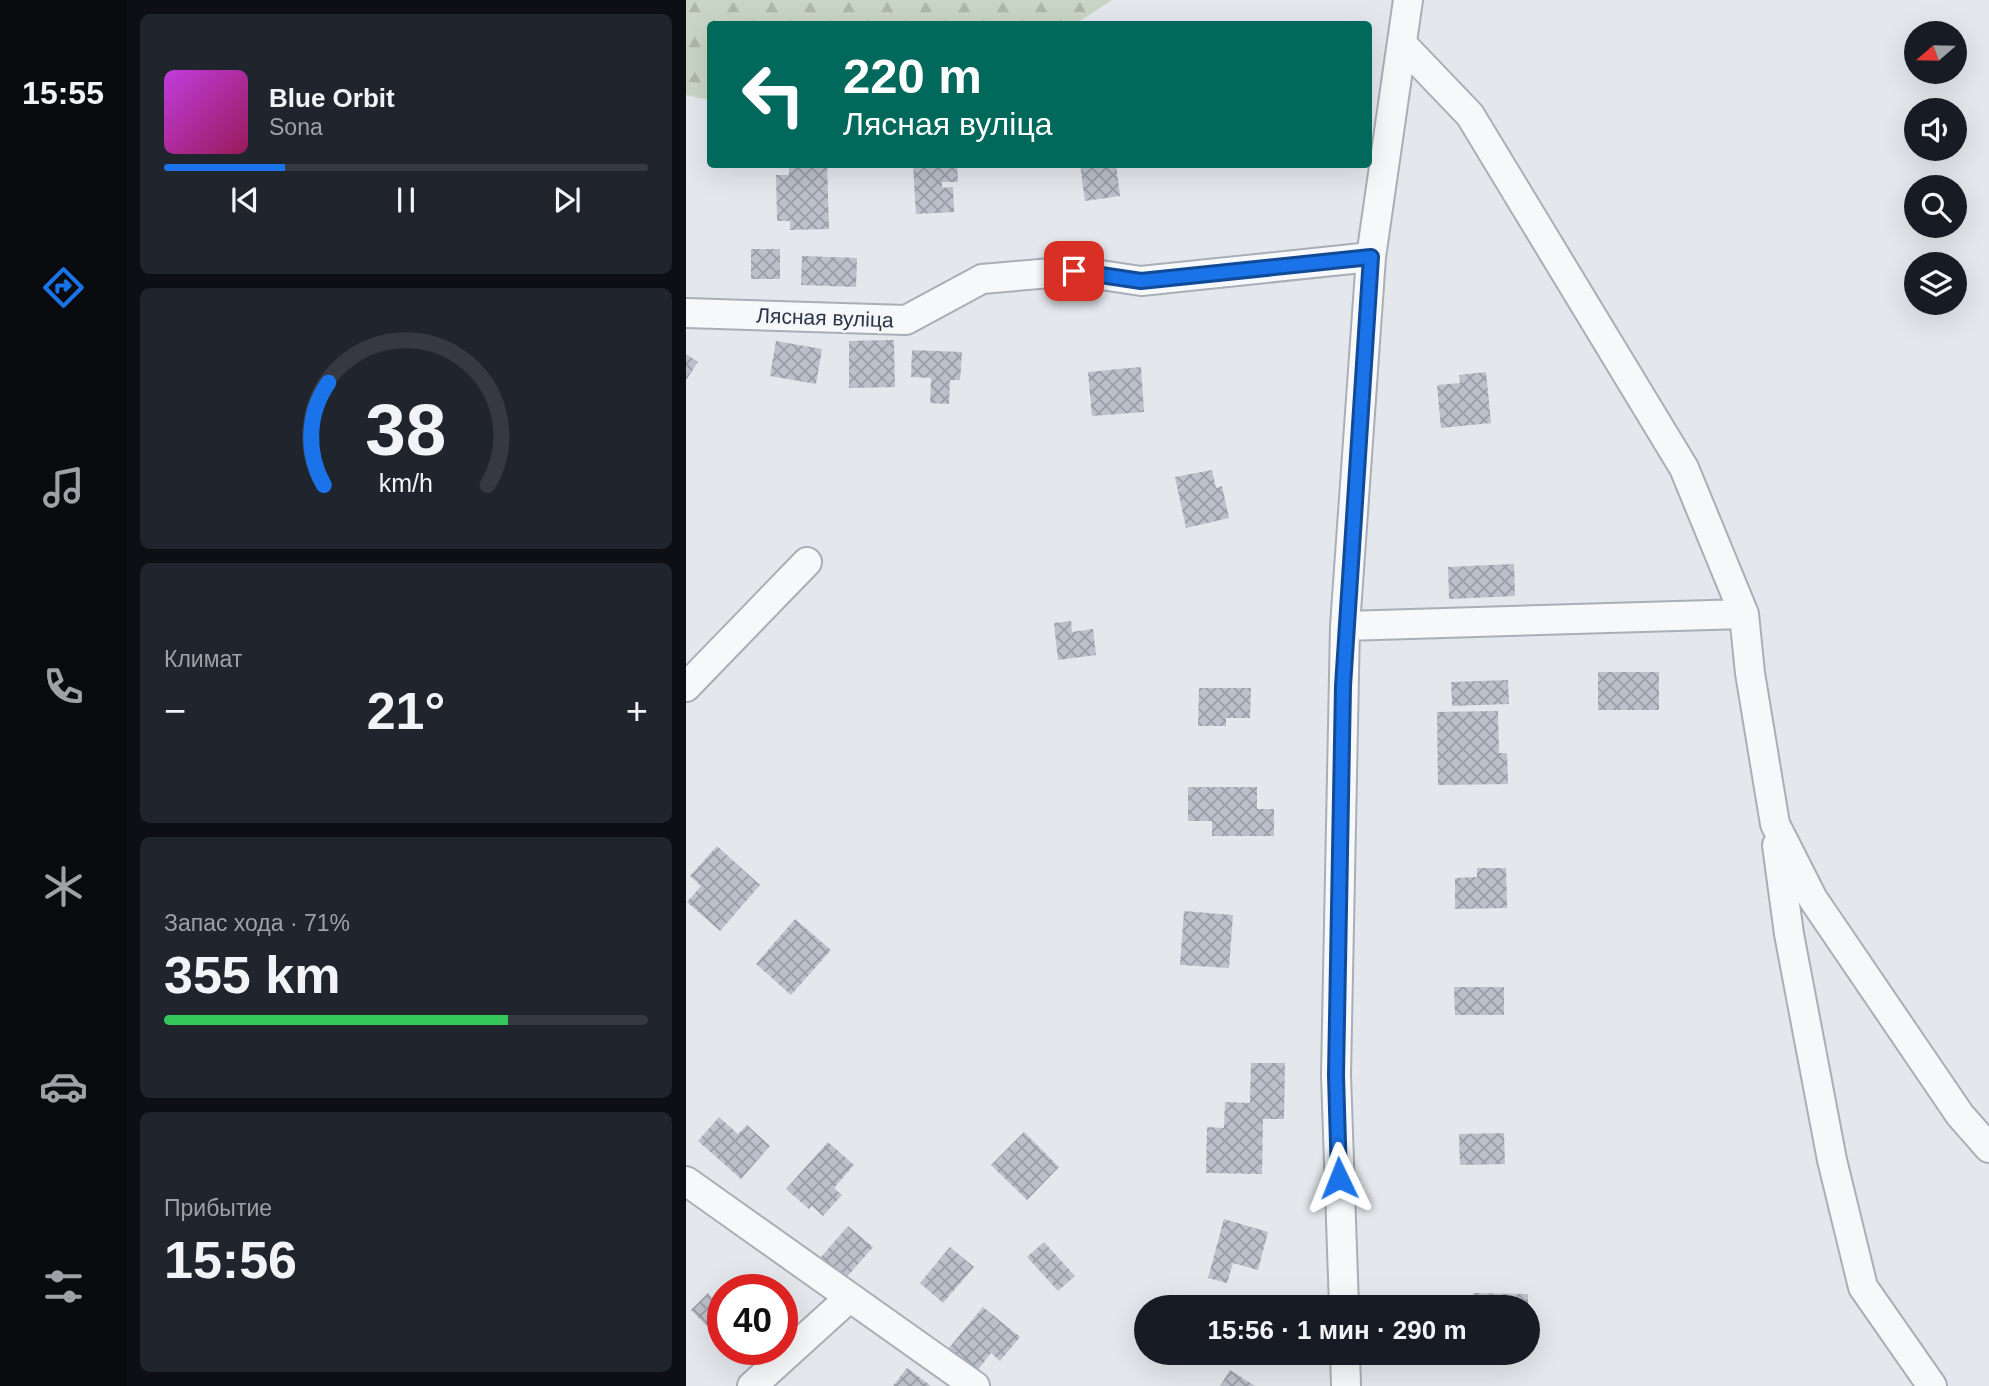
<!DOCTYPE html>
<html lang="ru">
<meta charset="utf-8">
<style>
:root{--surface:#171b24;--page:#20242c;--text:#f1f3f6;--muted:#9ea1a6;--line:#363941;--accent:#1a73e8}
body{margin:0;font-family:Arial,sans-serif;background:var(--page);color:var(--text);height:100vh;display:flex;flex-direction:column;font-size:26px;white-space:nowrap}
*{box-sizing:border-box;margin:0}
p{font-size:23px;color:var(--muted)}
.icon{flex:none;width:38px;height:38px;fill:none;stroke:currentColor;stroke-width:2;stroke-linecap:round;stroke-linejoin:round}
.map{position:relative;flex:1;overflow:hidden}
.sheet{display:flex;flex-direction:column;gap:14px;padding:14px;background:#0d0f14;width:560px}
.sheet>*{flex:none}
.top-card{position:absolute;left:21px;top:21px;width:665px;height:147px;border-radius:7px;box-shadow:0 7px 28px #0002;background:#00695c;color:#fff;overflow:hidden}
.needle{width:46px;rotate:250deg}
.buttons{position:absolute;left:1218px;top:21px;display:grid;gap:14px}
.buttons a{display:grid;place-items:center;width:63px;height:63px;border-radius:50%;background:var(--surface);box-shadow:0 7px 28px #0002;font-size:35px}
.speed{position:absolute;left:21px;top:1274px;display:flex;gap:14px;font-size:35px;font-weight:700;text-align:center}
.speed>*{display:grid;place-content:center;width:91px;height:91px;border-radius:50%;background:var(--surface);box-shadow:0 7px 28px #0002;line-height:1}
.speed .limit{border:10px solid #d22;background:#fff;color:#111}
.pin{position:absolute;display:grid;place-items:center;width:60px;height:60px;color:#fff;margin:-30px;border-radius:14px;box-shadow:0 4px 10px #0006}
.me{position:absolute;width:77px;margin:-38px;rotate:358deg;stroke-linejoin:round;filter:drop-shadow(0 0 5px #0008)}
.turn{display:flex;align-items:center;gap:24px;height:147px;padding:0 21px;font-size:32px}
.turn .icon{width:91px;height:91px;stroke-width:2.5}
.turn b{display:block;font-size:49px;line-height:60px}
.big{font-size:52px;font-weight:700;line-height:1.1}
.sheet .tile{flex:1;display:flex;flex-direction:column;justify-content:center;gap:10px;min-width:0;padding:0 24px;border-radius:10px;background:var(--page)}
.sheet .dial{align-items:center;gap:0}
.dial svg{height:182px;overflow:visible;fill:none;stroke:var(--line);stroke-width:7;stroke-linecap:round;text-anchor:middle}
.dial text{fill:var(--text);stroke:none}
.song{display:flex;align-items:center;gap:21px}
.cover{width:84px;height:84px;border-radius:10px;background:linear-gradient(135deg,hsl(290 70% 55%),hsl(330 70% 35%))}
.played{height:7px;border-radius:4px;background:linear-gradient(90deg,var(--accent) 25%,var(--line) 25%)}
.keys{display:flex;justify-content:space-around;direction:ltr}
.heat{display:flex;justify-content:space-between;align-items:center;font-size:38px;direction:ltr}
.charge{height:10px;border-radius:5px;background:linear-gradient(90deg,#34c759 71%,var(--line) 0)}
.trip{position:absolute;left:448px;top:1295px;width:406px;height:70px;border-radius:35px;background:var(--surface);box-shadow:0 7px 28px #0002;font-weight:700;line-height:70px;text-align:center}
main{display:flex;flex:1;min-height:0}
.tab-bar{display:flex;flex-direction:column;width:126px;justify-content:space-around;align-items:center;background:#090b0e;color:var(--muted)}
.tab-bar .icon{width:49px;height:49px}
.tab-bar .on{color:var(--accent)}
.tab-bar b{font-size:32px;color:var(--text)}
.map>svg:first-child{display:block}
</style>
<main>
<nav class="tab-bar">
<b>15:55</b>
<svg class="icon on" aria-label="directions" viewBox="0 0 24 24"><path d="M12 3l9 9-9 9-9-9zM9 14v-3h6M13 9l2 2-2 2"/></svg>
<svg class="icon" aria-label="music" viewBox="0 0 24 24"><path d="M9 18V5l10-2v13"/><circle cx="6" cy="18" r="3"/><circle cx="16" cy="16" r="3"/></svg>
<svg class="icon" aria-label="phone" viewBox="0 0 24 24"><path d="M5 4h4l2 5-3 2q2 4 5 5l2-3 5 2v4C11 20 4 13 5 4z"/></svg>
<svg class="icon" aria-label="climate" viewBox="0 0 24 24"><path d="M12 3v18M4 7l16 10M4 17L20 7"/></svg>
<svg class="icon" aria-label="car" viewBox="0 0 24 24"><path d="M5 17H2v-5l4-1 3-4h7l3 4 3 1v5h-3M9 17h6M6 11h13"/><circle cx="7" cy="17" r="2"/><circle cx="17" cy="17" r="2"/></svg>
<svg class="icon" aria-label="filters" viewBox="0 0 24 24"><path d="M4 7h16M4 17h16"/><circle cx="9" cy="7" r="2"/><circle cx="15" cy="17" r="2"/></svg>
</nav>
<section class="sheet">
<div class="tile">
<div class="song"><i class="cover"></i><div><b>Blue Orbit</b><p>Sona</p></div></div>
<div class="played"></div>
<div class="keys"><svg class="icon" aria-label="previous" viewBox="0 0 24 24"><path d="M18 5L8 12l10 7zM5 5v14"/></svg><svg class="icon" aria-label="pause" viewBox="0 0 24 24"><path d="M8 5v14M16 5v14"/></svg><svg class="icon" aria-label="next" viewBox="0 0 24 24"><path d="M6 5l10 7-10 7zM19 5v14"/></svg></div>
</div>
<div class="tile dial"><svg viewBox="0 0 100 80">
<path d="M14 69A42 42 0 1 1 86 69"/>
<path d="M14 69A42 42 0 0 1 16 24" stroke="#1a73e8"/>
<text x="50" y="56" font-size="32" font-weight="700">38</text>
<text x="50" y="72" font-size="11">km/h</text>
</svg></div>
<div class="tile"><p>Климат</p>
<div class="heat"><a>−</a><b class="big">21°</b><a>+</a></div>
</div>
<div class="tile"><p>Запас хода · 71%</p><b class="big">355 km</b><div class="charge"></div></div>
<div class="tile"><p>Прибытие</p><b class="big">15:56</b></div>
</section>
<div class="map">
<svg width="1303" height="1386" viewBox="0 0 1303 1386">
<defs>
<pattern id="forest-firs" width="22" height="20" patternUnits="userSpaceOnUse" patternTransform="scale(1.75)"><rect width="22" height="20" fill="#c9d6c5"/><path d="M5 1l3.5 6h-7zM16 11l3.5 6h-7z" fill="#adb8ab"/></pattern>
<pattern id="building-cross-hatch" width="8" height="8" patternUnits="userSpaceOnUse" patternTransform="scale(1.75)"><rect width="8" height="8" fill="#bbc0ca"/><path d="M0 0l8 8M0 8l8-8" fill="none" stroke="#989da6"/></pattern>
</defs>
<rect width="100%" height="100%" fill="#e4e7ec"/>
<path fill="url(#forest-firs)" d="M0,0H426L389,24H24V100L0,95Z"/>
<path fill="url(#building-cross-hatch)" d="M103,164H141L143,229L104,230V221H91L90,175H103Z
M227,164H271L272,182H256V188L267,187L268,212L230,214Z
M394,164H430L434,196L399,201Z
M65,249H94V279H65Z
M116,256L171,258L170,287L115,285Z
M208,340L209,387L163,388V341Z
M90,341L136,349L130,384L84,376Z
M226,350L276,352L274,380H264L263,404L244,403L245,378L225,377Z
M0,354L12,362L0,380Z
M455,367L458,412L406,416L402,372Z
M800,372L805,423L755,428L751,385L774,383L773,375Z
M526,470L530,488L536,486L543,518L500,528L489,477Z
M828,564L829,596L763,599L762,567Z
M385,621L386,632L407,629L410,655L372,660L368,623Z
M912,672H973V710H912Z
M822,680L823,704L766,706L765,682Z
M513,688H565L564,718H540V726H512Z
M812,711L813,753H821L822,784L752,785L751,712Z
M502,787H571V809H588V836H526V821H502Z
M31,846L74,885L34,931L1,902L15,886L4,876Z
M791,868H820L821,908L769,909V878L791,877Z
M498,911L547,915L543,968L494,965Z
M109,919L145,950L105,995L70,964Z
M768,987H818V1015H769Z
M565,1063H599L598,1119H577L576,1174L520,1173L521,1127L538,1128L539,1102L564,1103Z
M33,1117L52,1134L61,1125L84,1146L55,1179L12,1141Z
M338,1132L373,1167L341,1200L305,1165Z
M818,1133L819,1164L774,1165L773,1134Z
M142,1142L168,1165L148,1188L156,1195L137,1216L126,1206L123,1209L100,1189Z
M538,1219L582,1232L572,1270L547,1263L541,1283L522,1278Z
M162,1226L187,1247L160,1278L135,1257Z
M358,1242L389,1276L372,1291L341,1257Z
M264,1247L288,1267L257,1303L234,1283Z
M22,1293L26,1298L30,1294L37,1301V1342L5,1310Z
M787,1293L842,1294V1307H787Z
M297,1307L334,1337L314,1361L305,1353L291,1371L263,1348Z
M44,1349H63L53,1359Z
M221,1368L245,1386H207Z
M544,1370L569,1386H534Z"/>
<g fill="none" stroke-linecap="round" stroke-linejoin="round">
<g stroke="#a9aeb7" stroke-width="32">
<path id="minor" d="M717,45L784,115L998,468L1058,614L1064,673L1089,824L1127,899L1274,1115L1303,1148
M0,313L220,320L296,279L388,271L455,281L685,257
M659,626L1058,614
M0,687L121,562
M1091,845L1103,934L1146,1160L1177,1287L1246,1386
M0,1181L289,1386
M658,1307L650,1075L659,626L685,257L722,0
M659,1353L660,1386
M66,1386L162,1299"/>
</g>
<use href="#minor" stroke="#f7f8fa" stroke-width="28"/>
</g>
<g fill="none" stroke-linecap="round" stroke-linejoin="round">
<g stroke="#114b97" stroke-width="18">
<path id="route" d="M388,271L455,281L685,257L657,686L650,1075L653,1178"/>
</g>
<use href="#route" stroke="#1a73e8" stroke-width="12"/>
</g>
<g text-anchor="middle" stroke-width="5" stroke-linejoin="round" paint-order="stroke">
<g font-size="21" fill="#2b3445" stroke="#f4f6f9">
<text transform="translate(139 318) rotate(2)" y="7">Лясная вуліца</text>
</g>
</g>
</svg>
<div class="buttons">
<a><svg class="needle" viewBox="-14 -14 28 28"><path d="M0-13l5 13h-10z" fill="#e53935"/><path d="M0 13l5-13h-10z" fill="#9ea1a6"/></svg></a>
<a><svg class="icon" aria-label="sound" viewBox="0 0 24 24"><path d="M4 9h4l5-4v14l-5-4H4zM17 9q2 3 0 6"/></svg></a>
<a><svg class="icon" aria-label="search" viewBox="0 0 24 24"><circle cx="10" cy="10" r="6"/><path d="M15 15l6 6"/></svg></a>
<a><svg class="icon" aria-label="layers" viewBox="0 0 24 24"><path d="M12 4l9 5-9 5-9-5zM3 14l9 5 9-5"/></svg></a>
</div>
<div class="speed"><div class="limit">40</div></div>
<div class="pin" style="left:388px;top:271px;background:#d93025"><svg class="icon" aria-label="arrive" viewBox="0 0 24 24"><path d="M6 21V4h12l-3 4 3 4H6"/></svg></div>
<svg class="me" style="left:653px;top:1178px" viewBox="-20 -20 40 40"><path d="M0-17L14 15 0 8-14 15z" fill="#1a73e8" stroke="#fff" stroke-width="4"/></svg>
<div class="trip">15:56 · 1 мин · 290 m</div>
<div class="top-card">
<div class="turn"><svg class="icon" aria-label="left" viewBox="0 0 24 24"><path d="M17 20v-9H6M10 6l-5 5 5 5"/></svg><div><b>220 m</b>Лясная вуліца</div></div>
</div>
</div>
</main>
